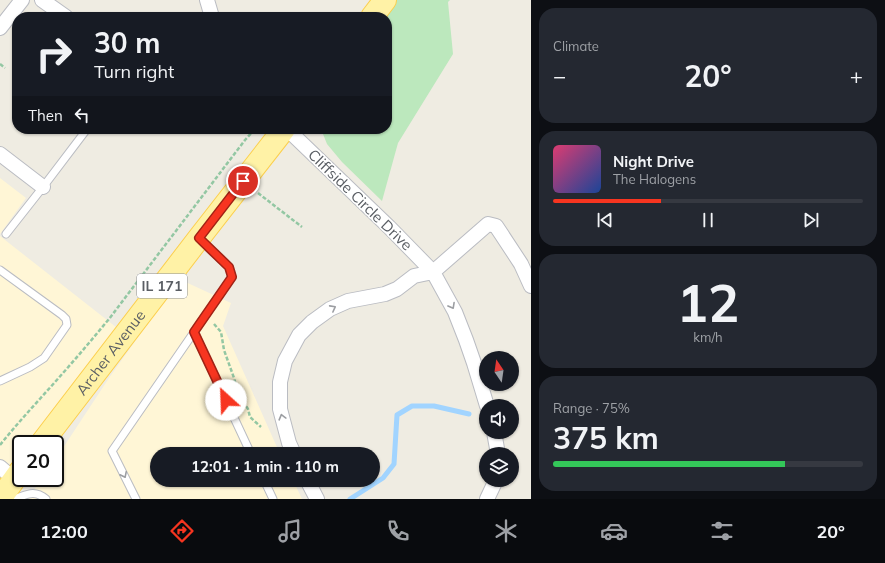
<!DOCTYPE html>
<meta charset="utf-8">
<style>
:root{--surface:#171b24;--page:#242831;--text:#f1f3f6;--muted:#9ea1a6;--line:#363941;--accent:#f73520}
body{margin:0;font-family:Mulish,sans-serif;background:var(--page);color:var(--text);height:100vh;display:flex;flex-direction:column;font-size:15px;white-space:nowrap}
*{box-sizing:border-box;margin:0}
p{font-size:13px;color:var(--muted)}
.icon{flex:none;width:22px;height:22px;fill:none;stroke:currentColor;stroke-width:2;stroke-linecap:round;stroke-linejoin:round}
.map{position:relative;flex:1;overflow:hidden}
.panel{display:flex;flex-direction:column;gap:8px;padding:8px;background:#0d0f14;width:354px}
.panel>*{flex:none}
.banner{position:absolute;left:12px;top:12px;width:380px;height:122px;border-radius:16px;box-shadow:0 1px 3px #0004;background:#171b24;color:var(--text);overflow:hidden}
.needle{width:26px;rotate:347deg}
.tools{position:absolute;left:479px;top:351px;display:grid;gap:8px}
.tools a{display:grid;place-items:center;width:40px;height:40px;border-radius:50%;background:var(--surface);box-shadow:0 1px 3px #0004;font-size:20px}
.speed{position:absolute;left:12px;top:435px;display:flex;gap:8px;font-size:20px;font-weight:700;text-align:center}
.speed>*{display:grid;place-content:center;width:52px;height:52px;border-radius:50%;background:var(--surface);box-shadow:0 1px 3px #0004;line-height:1}
.speed .limit{border:2px solid #111;border-radius:6px;background:#fff;color:#111}
.pin{position:absolute;display:grid;place-items:center;width:34px;height:34px;color:#fff;margin:-17px;border:2px solid #fff;border-radius:50%;box-shadow:0 1px 4px #0007}
.me{position:absolute;width:44px;margin:-22px;rotate:335deg;stroke-linejoin:round;filter:drop-shadow(0 0 3px #0008)}
.turn{display:flex;align-items:center;gap:14px;height:84px;padding:0 16px;font-size:18px}
.turn .icon{width:52px;height:52px;stroke-width:2.5}
.turn b{display:block;font-size:28px;line-height:34px}
.then{display:flex;align-items:center;height:38px;padding:0 16px;background:#0003;gap:8px;font-size:15px}
.big{font-size:30px;font-weight:700;line-height:1.1}
.panel .card{flex:1;display:flex;flex-direction:column;justify-content:center;gap:6px;min-width:0;padding:0 14px;border-radius:16px;background:var(--page)}
.panel .dial{align-items:center;gap:0}
.dial b{font-size:52px;line-height:1}
.song{display:flex;align-items:center;gap:12px}
.cover{width:48px;height:48px;border-radius:6px;background:linear-gradient(135deg,hsl(340 70% 55%),hsl(220 70% 35%))}
.played{height:4px;border-radius:2px;background:linear-gradient(90deg,var(--accent) 35%,var(--line) 35%)}
.keys{display:flex;justify-content:space-around;direction:ltr}
.heat{display:flex;justify-content:space-between;align-items:center;font-size:22px;direction:ltr}
.charge{height:6px;border-radius:3px;background:linear-gradient(90deg,#34c759 75%,var(--line) 0)}
.trip{position:absolute;left:150px;top:447px;width:230px;height:40px;border-radius:20px;background:var(--surface);box-shadow:0 1px 3px #0004;font-weight:700;line-height:40px;text-align:center}
.tabs{display:flex;height:64px;justify-content:space-around;align-items:center;background:#090b0e;color:var(--muted)}
.tabs .icon{width:28px;height:28px}
.tabs .on{color:var(--accent)}
.tabs b{font-size:18px;color:var(--text)}
main{display:flex;flex:1;min-height:0}
.map>svg:first-child{display:block}
</style>
<main>
<div class="map">
<svg width="531" height="499" viewBox="0 0 531 499">
<rect width="100%" height="100%" fill="#efece2"/>
<path fill="#fff6d6" d="M0,178L26,198L0,234Z
M0,236L121,331L32,444H21V458L0,485Z
M179,279L231,303L223,326L280,454H157V480H293L302,499H28L42,478H55V460L109,378Z"/>
<path fill="#bce8bd" d="M395,0H450L448,2L453,54L398,143L382,201L342,162L327,144L321,129H387V17H382Z"/>
<g fill="none" stroke-linecap="round" stroke-linejoin="round">
<path stroke="#a1d4ff" stroke-width="5" d="M350,499L383,478L394,464L397,415L412,406H434L469,414"/>
<g stroke="#babcc2" stroke-width="9">
<path id="service" d="M6,234L43,187L87,129
M0,270L62,315L66,319L67,325L44,358L30,367L0,381
M194,332L251,454
M264,480L273,499
M17,498C28,494 35,490 46,499
M136,499L112,451L232,277L229,267L200,240"/>
</g>
<g stroke="#babcc2" stroke-width="16">
<path id="minor" d="M42,0L66,17
M207,0L212,17
M0,28L22,0
M287,129L389,227L433,272L455,312L466,340L474,363L487,406
M0,154L43,187
M494,432L498,454
M294,454L289,443L280,409V382L285,361L299,335L312,322L330,309L348,301L385,294L397,289L414,276L433,272L488,224L496,226L502,235L521,264L531,286
M0,467L14,479
M307,480L317,499
M487,499L496,480"/>
</g>
<g stroke="#fccf4d" stroke-width="24">
<g id="primary">
<path d="M372,17L385,0"/>
<path id="s1" d="M41,444L199,238L284,129"/>
<path d="M0,499L21,470"/>
</g>
</g>
<path stroke="#93c7a3" stroke-width="2.5" stroke-dasharray="4 2" stroke-linecap="butt" d="M0,64L5,68
M258,193L302,227
M214,324L221,332L224,350L234,378L238,394L248,409L250,417L261,427
M0,445C20,420 42,397 63,373C79,355 94,337 109,319L245,140L255,129"/>
<use href="#service" stroke="#fff" stroke-width="7"/>
<use href="#minor" stroke="#fff" stroke-width="14"/>
<use href="#primary" stroke="#fff2a6" stroke-width="22"/>
</g>
<defs><path id="oneway-chevron" d="M-2-3.5L2.5 0L-2 3.5" fill="none" stroke-width="1.6" stroke-linecap="round" stroke-linejoin="round"/></defs>
<g stroke="#9c9ea2">
<use href="#oneway-chevron" transform="translate(452 306) rotate(61)"/>
<use href="#oneway-chevron" transform="translate(333 308) rotate(-28)"/>
<use href="#oneway-chevron" transform="translate(282 417) rotate(-105)"/>
<use href="#oneway-chevron" transform="translate(124 475) rotate(64)"/>
</g>
<g fill="none" stroke-linecap="round" stroke-linejoin="round">
<g stroke="#a12215" stroke-width="10">
<path id="route" d="M226,400L194,332L232,277L229,267L199,238L243,181"/>
</g>
<use href="#route" stroke="#f73520" stroke-width="7"/>
</g>
<g text-anchor="middle" stroke-width="3" stroke-linejoin="round" paint-order="stroke">
<rect fill="#fff" stroke="#8c8e92" stroke-width="1" x="137" y="274" width="50" height="24" rx="3"/>
<g font-size="14" font-weight="bold" fill="#5a5e64">
<text x="162" y="291">IL 171</text>
</g>
<g font-size="15" fill="#5a5e64" stroke="#fff">
<text transform="translate(360 200) rotate(44)" y="5">Cliffside Circle Drive</text>
<text dy="5" stroke="none"><textPath href="#s1" startOffset="115">Archer Avenue</textPath></text>
</g>
</g>
</svg>
<div class="tools">
<a><svg class="needle" viewBox="-14 -14 28 28"><path d="M0-13l5 13h-10z" fill="#e53935"/><path d="M0 13l5-13h-10z" fill="#9ea1a6"/></svg></a>
<a><svg class="icon" aria-label="sound" viewBox="0 0 24 24"><path d="M4 9h4l5-4v14l-5-4H4zM17 9q2 3 0 6"/></svg></a>
<a><svg class="icon" aria-label="layers" viewBox="0 0 24 24"><path d="M12 4l9 5-9 5-9-5zM3 14l9 5 9-5"/></svg></a>
</div>
<div class="speed"><div class="limit">20</div></div>
<div class="pin" style="left:243px;top:181px;background:#d93025"><svg class="icon" aria-label="arrive" viewBox="0 0 24 24"><path d="M6 21V4h12l-3 4 3 4H6"/></svg></div>
<svg class="me" style="left:226px;top:400px" viewBox="-20 -20 40 40"><circle r="19" fill="#fff"/><path d="M0-13L10 11 0 6-10 11z" fill="#f73520"/></svg>
<div class="trip">12:01 · 1 min · 110 m</div>
<div class="banner">
<div class="turn"><svg class="icon" aria-label="right" viewBox="0 0 24 24"><path d="M7 20v-9h11M14 6l5 5-5 5"/></svg><div><b>30 m</b>Turn right</div></div>
<div class="then">Then<svg class="icon" aria-label="left" viewBox="0 0 24 24"><path d="M17 20v-9H6M10 6l-5 5 5 5"/></svg></div>
</div>
</div>
<section class="panel">
<div class="card"><p>Climate</p>
<div class="heat"><a>−</a><b class="big">20°</b><a>+</a></div>
</div>
<div class="card">
<div class="song"><i class="cover"></i><div><b>Night Drive</b><p>The Halogens</p></div></div>
<div class="played"></div>
<div class="keys"><svg class="icon" aria-label="previous" viewBox="0 0 24 24"><path d="M18 5L8 12l10 7zM5 5v14"/></svg><svg class="icon" aria-label="pause" viewBox="0 0 24 24"><path d="M8 5v14M16 5v14"/></svg><svg class="icon" aria-label="next" viewBox="0 0 24 24"><path d="M6 5l10 7-10 7zM19 5v14"/></svg></div>
</div>
<div class="card dial"><b>12</b><p>km/h</p></div>
<div class="card"><p>Range · 75%</p><b class="big">375 km</b><div class="charge"></div></div>
</section>
</main>
<nav class="tabs">
<b>12:00</b>
<svg class="icon on" aria-label="directions" viewBox="0 0 24 24"><path d="M12 3l9 9-9 9-9-9zM9 14v-3h6M13 9l2 2-2 2"/></svg>
<svg class="icon" aria-label="music" viewBox="0 0 24 24"><path d="M9 18V5l10-2v13"/><circle cx="6" cy="18" r="3"/><circle cx="16" cy="16" r="3"/></svg>
<svg class="icon" aria-label="phone" viewBox="0 0 24 24"><path d="M5 4h4l2 5-3 2q2 4 5 5l2-3 5 2v4C11 20 4 13 5 4z"/></svg>
<svg class="icon" aria-label="climate" viewBox="0 0 24 24"><path d="M12 3v18M4 7l16 10M4 17L20 7"/></svg>
<svg class="icon" aria-label="car" viewBox="0 0 24 24"><path d="M5 17H2v-5l4-1 3-4h7l3 4 3 1v5h-3M9 17h6M6 11h13"/><circle cx="7" cy="17" r="2"/><circle cx="17" cy="17" r="2"/></svg>
<svg class="icon" aria-label="filters" viewBox="0 0 24 24"><path d="M4 7h16M4 17h16"/><circle cx="9" cy="7" r="2"/><circle cx="15" cy="17" r="2"/></svg>
<b>20°</b>
</nav>
